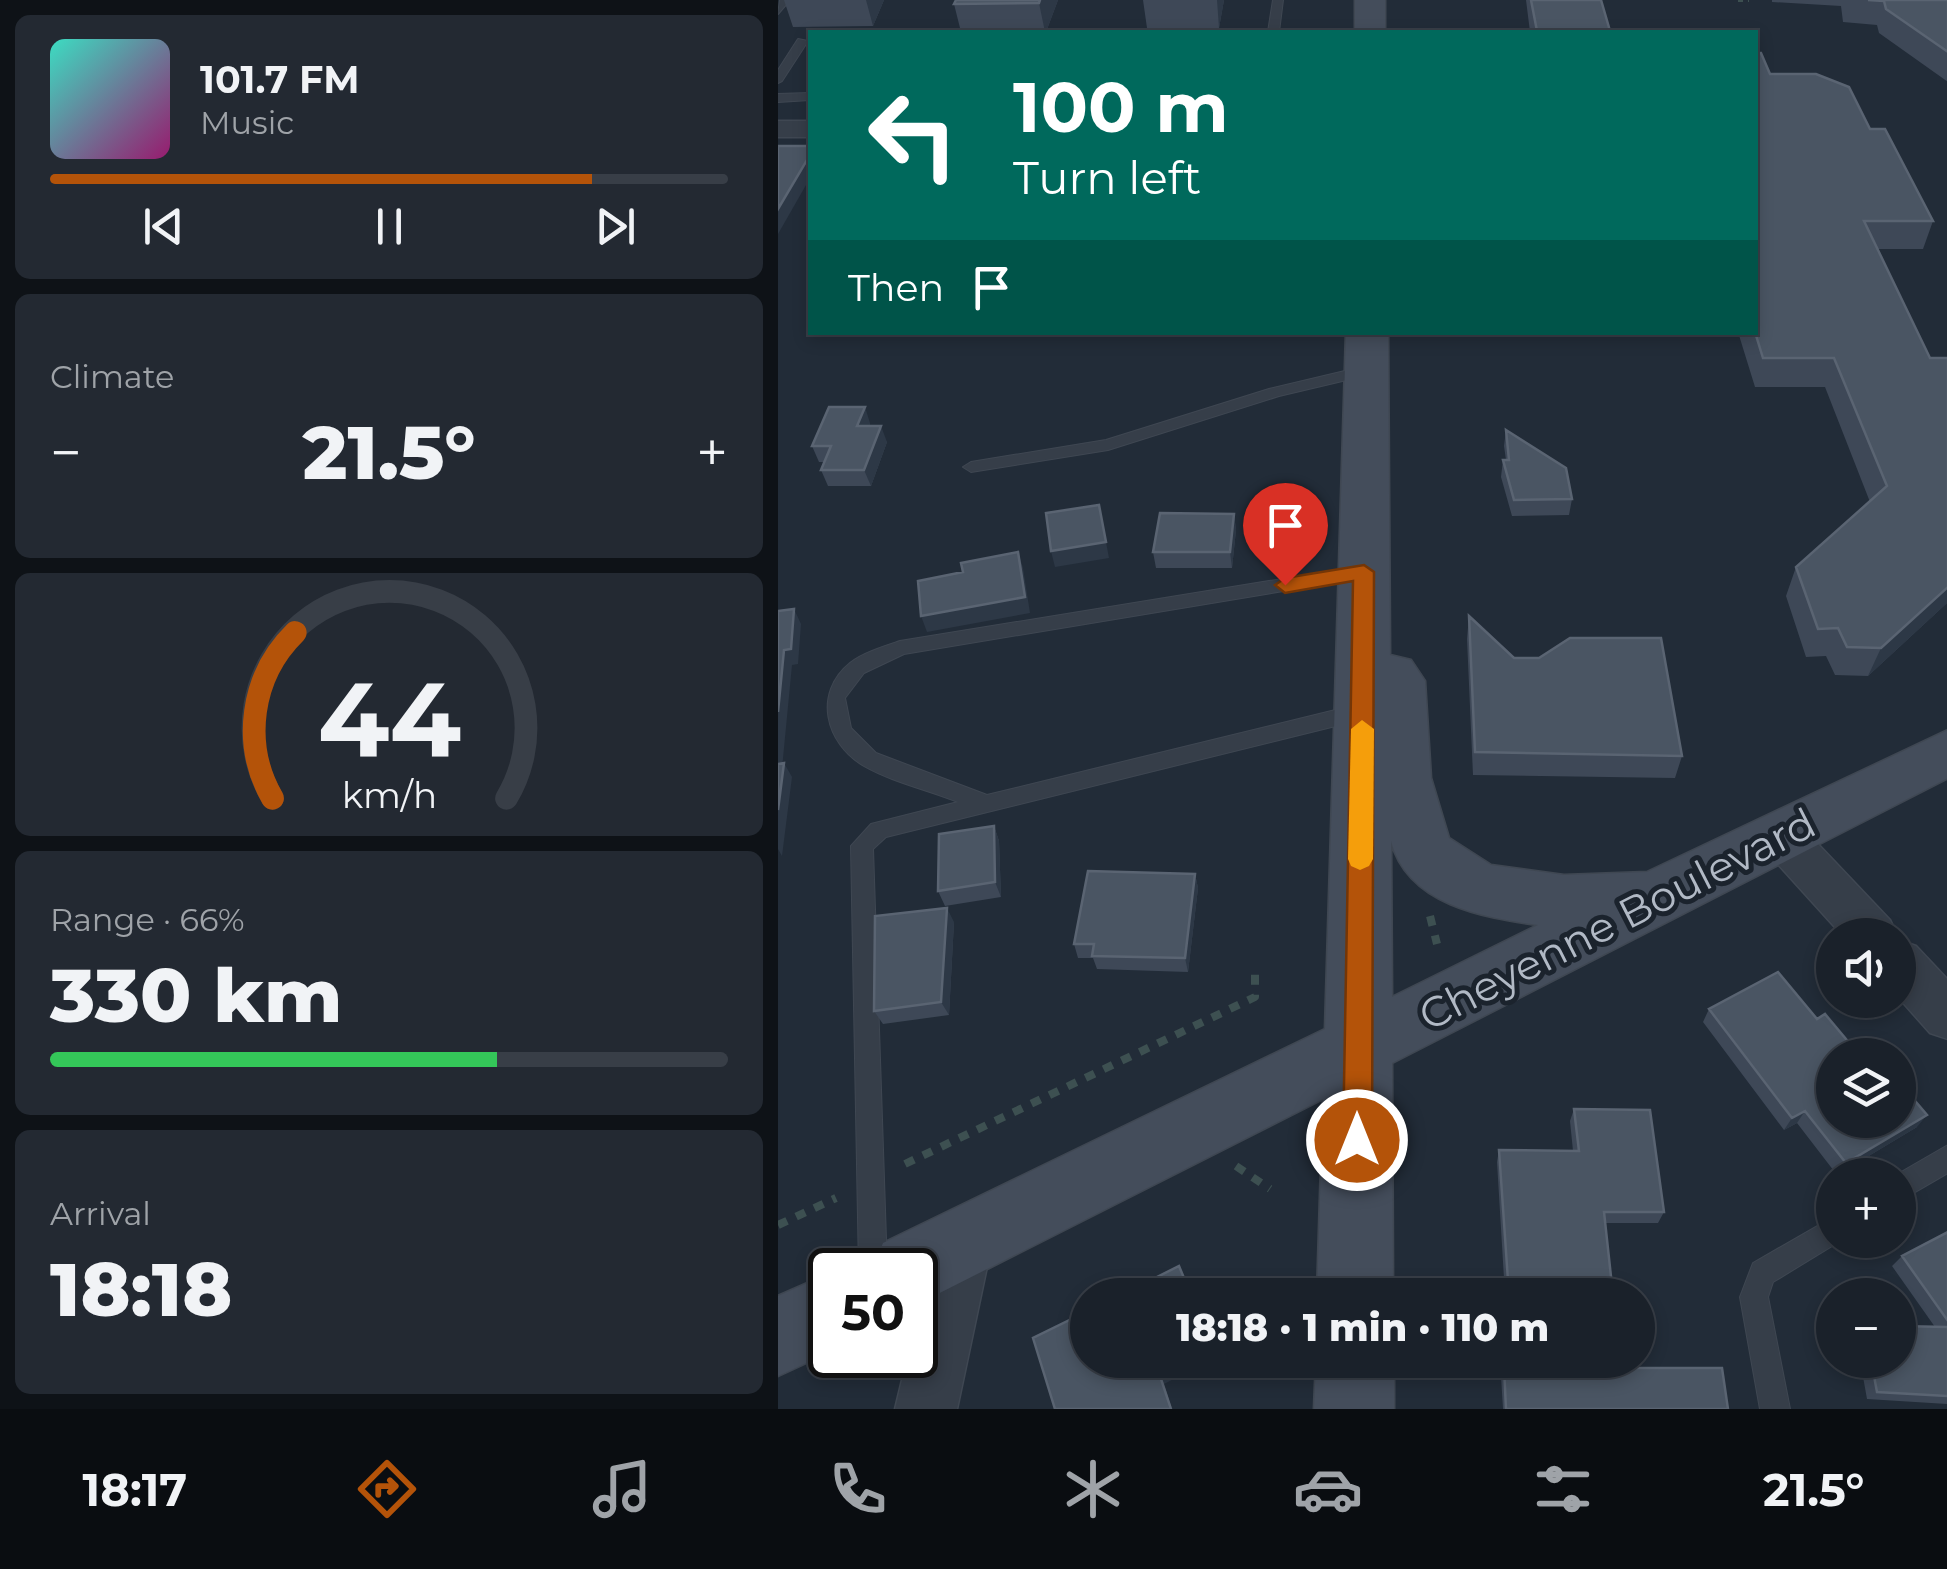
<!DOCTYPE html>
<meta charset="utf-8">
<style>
:root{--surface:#1a212a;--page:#232932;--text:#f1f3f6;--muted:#9fa3a8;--line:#383e47;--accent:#b45309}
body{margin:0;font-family:Montserrat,sans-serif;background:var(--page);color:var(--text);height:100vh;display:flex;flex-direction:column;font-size:38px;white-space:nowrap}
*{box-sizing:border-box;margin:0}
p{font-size:32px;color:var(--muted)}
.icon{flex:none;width:55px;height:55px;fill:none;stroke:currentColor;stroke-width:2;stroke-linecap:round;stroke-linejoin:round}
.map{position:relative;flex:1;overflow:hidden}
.details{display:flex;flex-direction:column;gap:15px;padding:15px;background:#0e1217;width:778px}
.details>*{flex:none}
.guide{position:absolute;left:30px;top:30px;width:950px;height:305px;border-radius:0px;box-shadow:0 5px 15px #0003,0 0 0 2px var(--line);background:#00695c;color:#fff;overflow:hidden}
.fabs{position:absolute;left:1038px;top:918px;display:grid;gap:20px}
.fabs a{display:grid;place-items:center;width:100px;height:100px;border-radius:50%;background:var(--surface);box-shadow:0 5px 15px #0003,0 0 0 2px var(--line);font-size:50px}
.speed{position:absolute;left:30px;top:1248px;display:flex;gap:20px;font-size:50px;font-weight:700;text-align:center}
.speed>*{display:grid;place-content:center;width:130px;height:130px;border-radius:50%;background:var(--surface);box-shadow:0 5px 15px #0003,0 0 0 2px var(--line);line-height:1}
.speed .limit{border:5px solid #111;border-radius:15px;background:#fff;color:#111}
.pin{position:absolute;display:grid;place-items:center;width:85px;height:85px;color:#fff;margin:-102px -42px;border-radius:50% 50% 50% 0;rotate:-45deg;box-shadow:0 0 10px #0007}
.pin .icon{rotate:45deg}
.me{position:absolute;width:110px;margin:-55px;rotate:0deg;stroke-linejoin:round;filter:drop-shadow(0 0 8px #0008)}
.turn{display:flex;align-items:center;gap:35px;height:210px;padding:0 40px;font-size:45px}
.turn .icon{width:130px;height:130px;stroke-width:2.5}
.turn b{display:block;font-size:70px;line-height:85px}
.then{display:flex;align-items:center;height:95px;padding:0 40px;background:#0003;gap:20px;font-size:38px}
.big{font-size:75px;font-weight:800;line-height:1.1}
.details .card{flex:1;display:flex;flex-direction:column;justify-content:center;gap:15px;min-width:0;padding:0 35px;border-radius:15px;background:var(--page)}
.details .dial{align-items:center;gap:0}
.dial svg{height:260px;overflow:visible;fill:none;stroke:var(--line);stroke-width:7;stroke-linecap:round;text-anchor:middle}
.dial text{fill:var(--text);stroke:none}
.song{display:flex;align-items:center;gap:30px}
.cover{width:120px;height:120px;border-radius:15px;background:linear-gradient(135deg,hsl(170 70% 55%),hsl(320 70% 35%))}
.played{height:10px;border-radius:5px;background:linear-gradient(90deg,var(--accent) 80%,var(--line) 80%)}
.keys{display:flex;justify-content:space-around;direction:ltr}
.heat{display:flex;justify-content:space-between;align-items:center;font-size:55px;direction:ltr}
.charge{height:15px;border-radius:8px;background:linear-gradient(90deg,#34c759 66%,var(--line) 0)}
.trip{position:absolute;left:292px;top:1278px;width:585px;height:100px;border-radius:50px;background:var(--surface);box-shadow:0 5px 15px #0003,0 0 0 2px var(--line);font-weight:800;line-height:100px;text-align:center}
.tabs{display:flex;height:160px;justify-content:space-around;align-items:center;background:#0a0d11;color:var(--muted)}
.tabs .icon{width:70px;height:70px}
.tabs .current{color:var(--accent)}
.tabs b{font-size:45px;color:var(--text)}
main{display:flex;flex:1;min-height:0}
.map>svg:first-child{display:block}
</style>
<main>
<section class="details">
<div class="card">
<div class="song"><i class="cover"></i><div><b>101.7 FM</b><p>Music</p></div></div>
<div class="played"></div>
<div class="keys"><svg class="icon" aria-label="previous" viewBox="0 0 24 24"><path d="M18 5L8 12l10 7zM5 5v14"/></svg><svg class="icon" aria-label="pause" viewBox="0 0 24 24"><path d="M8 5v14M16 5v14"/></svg><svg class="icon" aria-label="next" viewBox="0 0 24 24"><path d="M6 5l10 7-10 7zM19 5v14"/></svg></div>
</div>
<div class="card"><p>Climate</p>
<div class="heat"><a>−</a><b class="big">21.5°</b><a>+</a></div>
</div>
<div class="card dial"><svg viewBox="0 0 100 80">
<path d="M14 69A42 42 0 1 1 86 69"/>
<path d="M14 69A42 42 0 0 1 21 18" stroke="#b45309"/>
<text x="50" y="56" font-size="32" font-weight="700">44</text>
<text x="50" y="72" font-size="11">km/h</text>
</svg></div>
<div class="card"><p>Range · 66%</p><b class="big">330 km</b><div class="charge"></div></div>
<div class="card"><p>Arrival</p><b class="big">18:18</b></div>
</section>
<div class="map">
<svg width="1170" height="1409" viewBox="0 0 1170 1409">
<rect width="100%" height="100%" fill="#222c38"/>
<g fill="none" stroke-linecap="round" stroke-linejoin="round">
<g stroke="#3f4752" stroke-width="2">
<path id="lane" d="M2,0H12L0,14Z
M495,0H505L501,32H490Z
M20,39L30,41L4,81L0,83V70Z
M32,93V100L0,102V94Z
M588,366L596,371L594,374L501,396L330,450L193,472L185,467L193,462L328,440L491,389Z
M584,566L590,567L593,572L590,577L126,654L86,673L67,698L73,728L98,753L209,795L582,704L589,707L592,712L589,717L582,720L108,837L95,849L109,1270H81L73,846L93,824L180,802C150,790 114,782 86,766C47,743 35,693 72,663C84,653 107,646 122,641Z
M1170,1145V1173L1120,1202L1118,1175Z
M1055,1217V1240H1064L995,1282L990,1297L1012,1409H982L962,1297L975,1263Z"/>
</g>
<g stroke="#3f4752" stroke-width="3">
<path id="street" d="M0,121H32V137H0Z
M1004,818L1020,823L1112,920L1119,935H1064L988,851L981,837L988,823Z
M1120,940L1138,946L1170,980V1039L1152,1033L1120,997Z
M185,1214L205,1223L214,1243L179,1409H117L130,1355H138C138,1310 147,1264 165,1223Z"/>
</g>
<g stroke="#3f4752" stroke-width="3">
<path id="secondary" d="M577,0H607V32H577Z
M568,332H610L612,655L633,660L647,681L653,778L671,838L713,865L786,875L869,872L1170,730V778L614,1063L615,1295H539L545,1099L138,1305V1270H94L105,1243L547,1029ZM613,841C630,905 705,917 760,925L614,997Z
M52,1273V1352L0,1376V1296Z
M538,1360H616V1409H536Z"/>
</g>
<path stroke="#3d5051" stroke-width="4" stroke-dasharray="5 5" stroke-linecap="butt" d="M960,0H971"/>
<path stroke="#3d5051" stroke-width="8" stroke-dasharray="10 10" stroke-linecap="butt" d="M652,916L659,944
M127,1164L477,997V974
M458,1166L492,1189
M0,1225L58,1198"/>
<use href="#lane" fill="#363e49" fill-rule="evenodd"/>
<use href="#street" fill="#363e49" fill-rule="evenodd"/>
<use href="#secondary" fill="#444d5b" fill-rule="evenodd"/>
</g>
<path fill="#3e4857" d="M6,0H106L95,26L15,27Z
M280,0L268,32H183L176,4Z
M365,0H446L441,28H369Z
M748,0H823L832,32H752Z
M994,0H1170V82L1101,33L1099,25L1065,22L1063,6L994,2Z
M992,74L1092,129L1155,221L1145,249H1099L1152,358H1170V602L1090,676L1057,675L1048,656L1028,657L1008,596L1018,567L1092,502L1047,387H977L960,332H978Z
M92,423L91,426L109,442L93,486H50L43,470L47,462H41L34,446Z
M728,430L794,499L791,515L734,516L723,477L725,460H728L726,446Z
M456,514L458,530L454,568H378L375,552Z
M691,616L736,658L904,756L897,778L695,775L689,639Z
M216,826L221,841L223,897L167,906L160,891Z
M417,874L420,888L410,972L319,969L315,958H300L296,944Z
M176,922L171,1015L105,1024L96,1011Z
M931,1009L1039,1019L1139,1127L1059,1175L1019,1123L1006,1130L925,1022Z
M796,1109L886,1212L880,1223H827L835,1295H727L719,1162L721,1150L795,1151L792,1121Z
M1170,1232V1404L1089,1399L1082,1360H1120L1157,1327L1114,1266L1124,1256Z
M731,1360H842L843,1368L950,1409H725L723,1376L726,1367H732Z"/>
<path fill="#2d3846" d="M88,0H106L95,26Z
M262,0H280L268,32H267L261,3Z
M439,0H446L441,28Z
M32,155V178L0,234V209Z
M87,407L92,423L85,442L79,426Z
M103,426L109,442L93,486L86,470Z
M321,505L331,558L277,567L273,551Z
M456,514L458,530L454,568L452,552Z
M240,552L245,568L252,613L149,632L143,616Z
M1170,587V602L1090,676L1103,648Z
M16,609L23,624L20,664L14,665L3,779L0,774V712L6,650Z
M6,763L14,777L4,856L0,849V810Z
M216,826L221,841L223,897L217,882Z
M417,874L420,888L410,972L407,958Z
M169,908L176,922L171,1015L163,1002Z
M1027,1111L1019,1123L1006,1130L1014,1118Z
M1149,1115L1139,1127L1059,1175L1068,1163Z
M413,1360H421L423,1365L386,1384L394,1409H393L382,1376Z"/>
<path fill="#4a5563" stroke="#5a6472" stroke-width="2.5" d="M178,0H262L261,3L176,4Z
M753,0H823L832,31H759Z
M1090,0H1170V52L1108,9L1106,1Z
M978,53H983L992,74H1038L1071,87L1092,129H1107L1155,221H1086L1152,358H1170V587L1103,648L1069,647L1060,628L1040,629L1018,567L1109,486L1056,358H985L977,332Z
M0,146H32V155L0,209Z
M51,407H87L79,426H103L86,470H43L53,446H34Z
M728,430L788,468L794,499L736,500L725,460H731Z
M321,505L328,542L273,551L268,513Z
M382,513L456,514L452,552H375Z
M240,552L247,597L143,616L140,581L185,572L183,563Z
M16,609L13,649L6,650L0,712V611Z
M691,616L736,658H761L792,638H883L904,756L697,752Z
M6,763L0,810V764Z
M216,826L217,882L160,891L161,834Z
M310,871L417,874L407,958L314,956L316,944H296Z
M169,908L163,1002L96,1011L97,916Z
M1000,972L1039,1019L1047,1014L1073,1045L1085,1039L1098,1055H1055V1120H1120V1081L1149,1115L1068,1163L1027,1111L1014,1118L931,1009Z
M796,1109L872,1110L886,1212H826L835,1295H731L721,1150L801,1151Z
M1170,1232V1321L1124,1256Z
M401,1266L413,1295H343Z
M310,1311V1360H413L382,1376L393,1409H277L255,1338Z
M1120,1326L1170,1327V1396L1099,1392L1093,1360H1120Z
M735,1360H842L843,1368H944L950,1409H728L726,1367H735Z"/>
<path fill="#b45309" stroke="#753606" stroke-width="2.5" d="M586,565L596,572L594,1140L590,1150L579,1155L569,1150L565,1140L575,581L507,593L497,585L507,578Z"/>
<path fill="#f59e0b" d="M584,720L596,729L595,859L591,866L582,870L573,866L570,859L573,729Z"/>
<g text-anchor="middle" stroke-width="10" stroke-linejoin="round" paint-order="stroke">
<g font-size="42" fill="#b1b9c5" stroke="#1b232d">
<text transform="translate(839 919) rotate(-27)" y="15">Cheyenne Boulevard</text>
</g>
</g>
</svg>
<div class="fabs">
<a><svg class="icon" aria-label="sound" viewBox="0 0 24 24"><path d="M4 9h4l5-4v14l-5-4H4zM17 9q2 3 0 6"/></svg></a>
<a><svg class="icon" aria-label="layers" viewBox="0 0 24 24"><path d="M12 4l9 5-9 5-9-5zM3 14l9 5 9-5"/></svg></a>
<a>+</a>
<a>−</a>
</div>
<div class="speed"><div class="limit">50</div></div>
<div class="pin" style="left:507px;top:585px;background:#d93025"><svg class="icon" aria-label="arrive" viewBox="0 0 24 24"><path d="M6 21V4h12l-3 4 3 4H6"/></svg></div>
<svg class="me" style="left:579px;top:1140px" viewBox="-20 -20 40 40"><circle r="17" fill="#b45309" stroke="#fff" stroke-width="3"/><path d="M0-11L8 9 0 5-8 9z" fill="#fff"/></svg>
<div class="trip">18:18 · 1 min · 110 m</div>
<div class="guide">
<div class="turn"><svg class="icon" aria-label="left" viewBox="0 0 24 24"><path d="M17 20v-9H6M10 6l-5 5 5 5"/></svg><div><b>100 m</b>Turn left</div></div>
<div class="then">Then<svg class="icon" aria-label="arrive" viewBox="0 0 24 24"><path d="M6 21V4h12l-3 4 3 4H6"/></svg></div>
</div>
</div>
</main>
<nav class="tabs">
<b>18:17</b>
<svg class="icon current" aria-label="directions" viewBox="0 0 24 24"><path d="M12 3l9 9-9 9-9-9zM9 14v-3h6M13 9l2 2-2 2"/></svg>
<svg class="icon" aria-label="music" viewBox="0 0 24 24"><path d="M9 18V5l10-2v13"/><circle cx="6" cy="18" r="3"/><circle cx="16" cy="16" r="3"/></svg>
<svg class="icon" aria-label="phone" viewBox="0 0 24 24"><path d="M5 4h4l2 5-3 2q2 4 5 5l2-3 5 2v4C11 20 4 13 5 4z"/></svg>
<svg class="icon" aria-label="climate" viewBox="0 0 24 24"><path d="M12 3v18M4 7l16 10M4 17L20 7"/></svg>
<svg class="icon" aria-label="car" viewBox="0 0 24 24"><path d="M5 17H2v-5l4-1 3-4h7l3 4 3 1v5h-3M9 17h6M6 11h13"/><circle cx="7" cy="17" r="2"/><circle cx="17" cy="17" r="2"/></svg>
<svg class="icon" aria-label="filters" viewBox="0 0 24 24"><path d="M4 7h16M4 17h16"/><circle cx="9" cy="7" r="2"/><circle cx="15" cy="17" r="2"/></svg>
<b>21.5°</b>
</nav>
